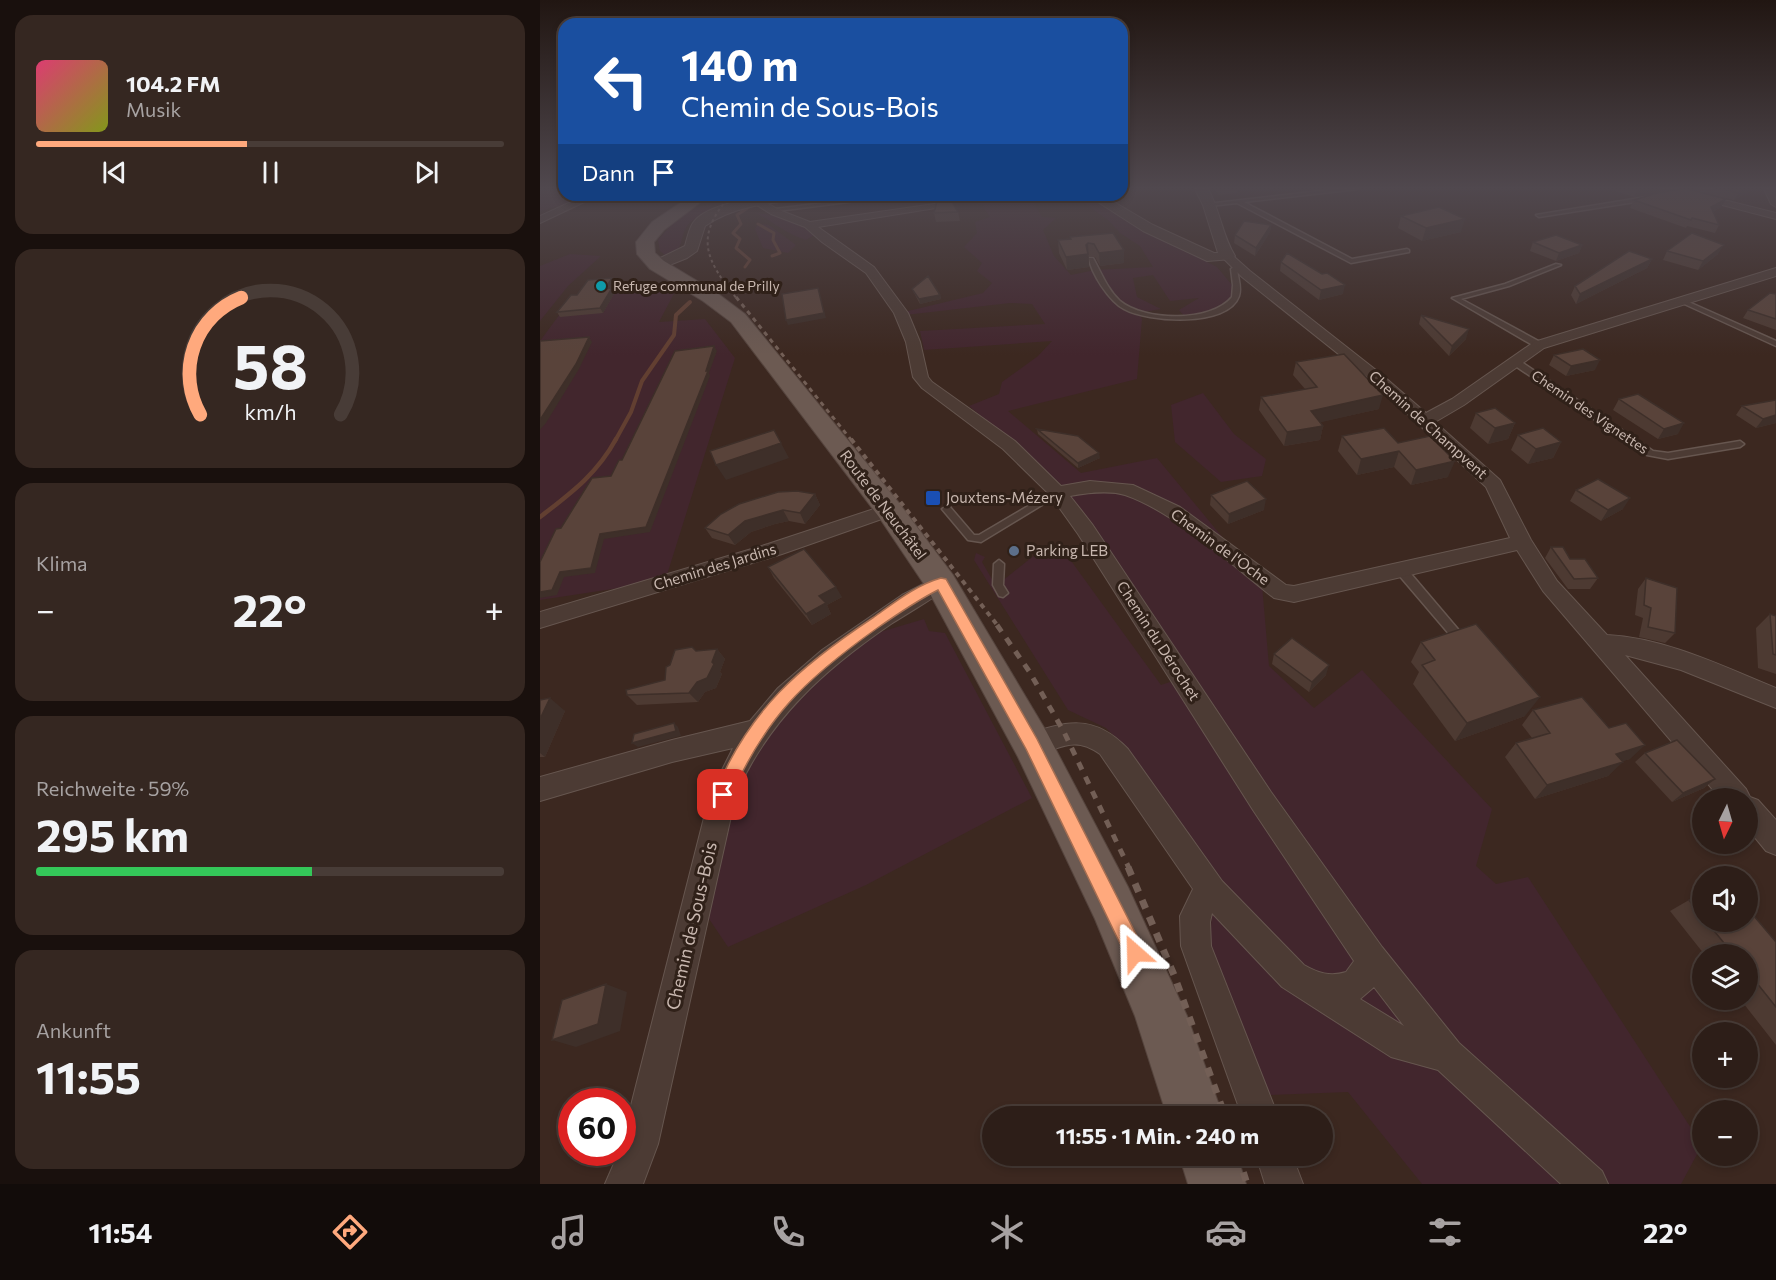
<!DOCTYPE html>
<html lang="de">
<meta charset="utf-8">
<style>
:root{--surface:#2d1e18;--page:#352721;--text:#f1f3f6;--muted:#a7a2a2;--line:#483c37;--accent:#ffa97d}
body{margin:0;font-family:Commissioner,sans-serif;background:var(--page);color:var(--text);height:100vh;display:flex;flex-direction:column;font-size:22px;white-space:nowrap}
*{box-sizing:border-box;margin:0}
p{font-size:20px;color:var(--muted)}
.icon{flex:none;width:33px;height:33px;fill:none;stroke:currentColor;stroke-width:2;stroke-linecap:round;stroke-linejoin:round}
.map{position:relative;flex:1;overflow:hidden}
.sheet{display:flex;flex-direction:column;gap:15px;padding:15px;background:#19100d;width:540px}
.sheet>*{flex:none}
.hud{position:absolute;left:18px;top:18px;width:570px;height:183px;border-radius:18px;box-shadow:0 3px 9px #0003,0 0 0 2px var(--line);background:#1a4fa0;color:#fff;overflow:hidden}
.needle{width:39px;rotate:185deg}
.fabs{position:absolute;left:1152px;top:788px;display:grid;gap:12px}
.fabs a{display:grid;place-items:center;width:66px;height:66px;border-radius:50%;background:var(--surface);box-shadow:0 3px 9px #0003,0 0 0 2px var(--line);font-size:30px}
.speed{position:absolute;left:18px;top:1088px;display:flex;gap:12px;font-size:30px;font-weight:700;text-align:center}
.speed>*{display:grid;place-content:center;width:78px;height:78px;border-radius:50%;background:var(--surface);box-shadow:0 3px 9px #0003,0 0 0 2px var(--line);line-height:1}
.speed .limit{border:9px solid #d22;background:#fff;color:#111}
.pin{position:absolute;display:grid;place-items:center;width:51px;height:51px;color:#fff;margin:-26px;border-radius:12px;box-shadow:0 3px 9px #0006}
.me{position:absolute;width:66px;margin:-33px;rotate:335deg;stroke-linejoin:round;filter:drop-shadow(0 0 4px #0008)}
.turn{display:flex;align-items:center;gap:21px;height:126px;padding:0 24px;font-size:27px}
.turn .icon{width:78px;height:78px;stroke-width:2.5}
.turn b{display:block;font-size:42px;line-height:51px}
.then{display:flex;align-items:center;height:57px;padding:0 24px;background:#0003;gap:12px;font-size:22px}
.big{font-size:45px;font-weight:700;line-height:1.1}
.sheet .tile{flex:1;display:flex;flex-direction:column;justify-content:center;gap:9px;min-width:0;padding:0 21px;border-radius:18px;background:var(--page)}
.sheet .dial{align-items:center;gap:0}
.dial svg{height:156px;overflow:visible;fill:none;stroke:var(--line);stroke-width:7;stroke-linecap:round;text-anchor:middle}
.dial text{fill:var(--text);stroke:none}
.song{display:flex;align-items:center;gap:18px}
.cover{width:72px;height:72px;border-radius:9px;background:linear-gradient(135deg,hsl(340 70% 55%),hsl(70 70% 35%))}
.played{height:6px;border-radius:3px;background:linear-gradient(90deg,var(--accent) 45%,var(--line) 45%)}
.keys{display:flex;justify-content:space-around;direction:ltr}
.heat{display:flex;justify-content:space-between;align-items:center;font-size:33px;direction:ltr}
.charge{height:9px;border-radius:4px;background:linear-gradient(90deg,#34c759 59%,var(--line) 0)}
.trip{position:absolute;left:442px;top:1106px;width:351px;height:60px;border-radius:30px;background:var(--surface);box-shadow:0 3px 9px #0003,0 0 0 2px var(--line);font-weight:700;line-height:60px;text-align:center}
.tabs{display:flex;height:96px;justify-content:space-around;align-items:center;background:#120c0a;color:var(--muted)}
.tabs .icon{width:42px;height:42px}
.tabs .selected{color:var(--accent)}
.tabs b{font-size:27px;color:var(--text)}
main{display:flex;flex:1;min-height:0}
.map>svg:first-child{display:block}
</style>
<main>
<section class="sheet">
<div class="tile">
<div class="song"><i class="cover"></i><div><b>104.2 FM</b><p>Musik</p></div></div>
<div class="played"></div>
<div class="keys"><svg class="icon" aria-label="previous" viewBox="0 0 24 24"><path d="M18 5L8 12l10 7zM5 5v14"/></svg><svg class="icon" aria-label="pause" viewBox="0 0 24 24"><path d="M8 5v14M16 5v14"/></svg><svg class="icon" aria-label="next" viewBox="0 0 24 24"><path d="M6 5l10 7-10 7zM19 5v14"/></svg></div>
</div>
<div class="tile dial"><svg viewBox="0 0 100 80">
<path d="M14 69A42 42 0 1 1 86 69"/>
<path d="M14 69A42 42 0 0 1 35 9" stroke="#ffa97d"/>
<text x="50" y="56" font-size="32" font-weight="700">58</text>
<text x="50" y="72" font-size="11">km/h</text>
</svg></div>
<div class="tile"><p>Klima</p>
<div class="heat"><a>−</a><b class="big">22°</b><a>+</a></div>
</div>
<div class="tile"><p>Reichweite · 59%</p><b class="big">295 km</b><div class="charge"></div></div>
<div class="tile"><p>Ankunft</p><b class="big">11:55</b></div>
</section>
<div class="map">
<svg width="1236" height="1184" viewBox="0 0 1236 1184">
<rect width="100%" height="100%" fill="#3c2820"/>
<path fill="#42262d" d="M0,189H24V195H46L23,205L0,211Z
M431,195H489L502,217L516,218L503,230L514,256L531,275L555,270L613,267L600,246L580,233L569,221L539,199L520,198L516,195H543L548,197L604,230L677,267L697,291C688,312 666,313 646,318L639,310L659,298L630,301L613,275L593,278L597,297L621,309L599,313L602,319L597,379L468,411L541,473L617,458L722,585L729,666L774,708L822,670L952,809L936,866L956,884L988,877L1162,1145L1141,1184H882L808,1092L728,1095L669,969L673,888L592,754L566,728L528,710L434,560L436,553L445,557L442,562L456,586L507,545L529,558L621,685L630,682L642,690L523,486L429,406L459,394L462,382L498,356L512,341L384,350L380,331L505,324L492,304L470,303L365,315L364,312L443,293L452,283L437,271L442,263L424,247L437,233L435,222L450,217L442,205L431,201Z
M172,205L170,208H174L173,211C164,214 152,218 147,226C139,239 145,252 125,255L120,251L118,240L131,225L153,207Z
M216,213C238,215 257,221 274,235L266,240C248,235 233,222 216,213Z
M218,224L229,225L256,245L248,253L223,248L215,229Z
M30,254L61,256L28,286L0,321V266Z
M138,286L119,322L165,319L195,358L126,578L83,591L79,588L0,600V341L34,295Z
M663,393L694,434L726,459L722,476L681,482L635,442L631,405Z
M384,619L389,631L405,633L492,798L326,885L188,947L165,913L208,754L254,695L330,635Z"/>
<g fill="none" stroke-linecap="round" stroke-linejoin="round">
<path stroke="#623f31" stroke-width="3" d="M218,224L234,233L233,240L240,253L232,256
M205,267L210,260L196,248L200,239L193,233L201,224L197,215L209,207"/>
<path stroke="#623f31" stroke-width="4" d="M75,441L91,412L102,381L134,335L136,315L150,302"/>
<path stroke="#623f31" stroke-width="4.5" d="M0,517C31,493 57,474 76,439"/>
<g stroke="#66564f" stroke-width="3">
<path id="service" d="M797,189H818L704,202L812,259L867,249L869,250V252L811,263L697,203L670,206L667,204Z
M1161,189H1174L1143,195L1141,194Z
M348,195H363L230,212L227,210Z
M1106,197L1108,200L999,217L996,215Z
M549,258H553C561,272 567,289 580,301C604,321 671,323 692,297L693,285L691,269L694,267L697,269C698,278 702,288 699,296C688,328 607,322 584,309C569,301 551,273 549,258Z
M1016,264L1021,265L969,286L921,299L1002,343V347H996L912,298L965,284Z
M1142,299L1236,341V346L1140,302L1139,301Z
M971,359H977L1113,451L1128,453L1200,441L1204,444L1200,447L1128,459L1107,455L971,363Z
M517,489L522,492L520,494L441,542L428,540L402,509L407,506L410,507L434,535H439Z
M459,560L464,564L463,585L468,593L463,597L459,596L453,585L454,564Z
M862,567L866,568L922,634L924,637L922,640L912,643L908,642L906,639L910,635L858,574L857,571Z"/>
</g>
<g stroke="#66564f" stroke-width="2">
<path id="minor" d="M1121,189H1140L1236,213V219Z
M1224,189H1234L1236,207L1231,204Z
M46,195H59L0,223V216Z
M132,195H157L162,198L157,201Z
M201,195H213L239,210L270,222L408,202V206L278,227L334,267L368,313L380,342L388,377L392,382L475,441L521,486L550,481L593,485L640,507L746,585L754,586L970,538L946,487L831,380L702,277L683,258V254H691L710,271L841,374L886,413L912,399L994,342L1236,268V276L1004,348L924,405L895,422L960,480L991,540L1017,581L1067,635C1126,638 1182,666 1236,688V708L1141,670L1085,655L1206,789L1210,797L1218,800L1236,820V855L1226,851L1208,829V798H1180L1003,591L977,550L754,602L734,598C693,566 633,511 585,495C568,490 547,493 530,496L552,524L731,792L842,947L919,1043L1062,1171L1068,1184H1021L898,1070L851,1057L742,987L672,913L670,922L671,946L738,1116H702L641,946L640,916L653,889L560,754C526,729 510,762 483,752L479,744L483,736C525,721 554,713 588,749L682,881L764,965C778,973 790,977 806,972L814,961L713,810L538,534L511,496L463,449L382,388L373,377L366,342L354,313L326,273L282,242L265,227L231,214ZM834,987L864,1026L820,999Z
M349,504L356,506L358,510L356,514L242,554L0,628V612L228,544Z
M401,575L408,578L411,583C407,591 363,616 351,624C285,669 229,719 196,794L118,1144L103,1184H65L79,1152H82V1141L170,794L193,748L132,762L0,801V777L132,740L210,721L238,688L282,650L362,595Z
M716,1155H752L763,1184H725Z"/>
</g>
<g stroke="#66564f" stroke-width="2">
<path id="tertiary" d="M655,189H668C680,210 682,235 695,256L692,259L667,261L603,231L547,195H562L613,225L674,253H678L663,205Z
M235,195H272L266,199C231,203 195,205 165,226L157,251L147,258L117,270L109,265L112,262L145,246C147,239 149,229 153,223C166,204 214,198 235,195Z"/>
</g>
<g stroke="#55443d" stroke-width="2">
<path id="primary" d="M152,195H170L124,230L114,242L115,253L124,261L177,293L205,314L359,503L413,575L506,731L588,887L647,1016L683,1116H627L595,1016L555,919L478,757L388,590L339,517L191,322L163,301L110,269L97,254L96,242L112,222Z
M639,1155H697L706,1184H648Z"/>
</g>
<use href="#service" fill="#4c3b34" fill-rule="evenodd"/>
<use href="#minor" fill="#4c3b34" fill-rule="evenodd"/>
<use href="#tertiary" fill="#4c3b34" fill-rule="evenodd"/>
<use href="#primary" fill="#6c5a52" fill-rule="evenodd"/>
<path stroke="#735f56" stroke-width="2" stroke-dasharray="3 3" stroke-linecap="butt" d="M191,195C153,237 166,260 197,299"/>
<path stroke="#735f56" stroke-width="3" stroke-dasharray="4.5 4.5" stroke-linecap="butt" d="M196,297L312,441"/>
<path stroke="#735f56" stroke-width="4" stroke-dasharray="5 5" stroke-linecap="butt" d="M311,439L458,626"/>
<path stroke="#735f56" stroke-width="5" stroke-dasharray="8 8" stroke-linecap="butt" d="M457,625L489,671L524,732L589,868"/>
<path stroke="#735f56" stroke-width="7" stroke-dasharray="9 9" stroke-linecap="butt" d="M588,867L634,975L685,1116
M698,1155L707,1184"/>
</g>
<path fill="#4d3a32" d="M674,189H698L697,193L679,195Z
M1069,189H1126L1125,192L1181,207L1173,212L1179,225L1175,233L1147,226L1146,228L1090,208L1094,200L1112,194L1094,197Z
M1166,189H1213L1194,200L1164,193Z
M408,195L418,212L420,221L396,222L394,213L402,201L401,197Z
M861,216L921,232L882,241L858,228Z
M731,225L730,232L715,256L694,243L695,235Z
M573,233L584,263L560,266L555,257L549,256V267L527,270L519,253L518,240L530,239V237Z
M993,242L1042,245L1039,253L1016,261L990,251Z
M1127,251L1178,254L1158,270L1123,260Z
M1112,259L1107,268L1036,304L1031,295L1035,286Z
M741,262L803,294L779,300L740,271Z
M75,282L71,288L75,292L63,313L20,317L17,312L37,295Z
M372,289L400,295L401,299L380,304L374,293Z
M1236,294V330L1203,318L1208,310Z
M881,315L926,339L909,356L879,324Z
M1014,355L1055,370L1026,376L1009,365Z
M756,362L839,409L780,422L783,426L780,440L744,446L719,410L721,397L765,389L753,375Z
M1079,399L1138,434L1118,439L1073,410Z
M1236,400V423L1216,428L1196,415L1202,406Z
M936,413L975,423L968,439L948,444L930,428Z
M497,429L560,458L538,468L498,434Z
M978,435L1021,442L1013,458L988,464L971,450Z
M802,436L858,443L908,477L871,485L854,467L817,475L798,451Z
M1036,490L1083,509L1061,521L1030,501Z
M275,494L280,505L265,524L249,521L235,524L211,532L195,545L172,538L165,528Z
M671,495L724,510L688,524L670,505Z
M1011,547L1030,559L1058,578L1050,589H1028L1005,558Z
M228,567L302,597L287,605L291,614L272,625L234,578Z
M1106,578L1135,633L1125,643L1099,637L1103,618L1095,615L1098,589Z
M1230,614L1236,616V674L1218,668L1216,628Z
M881,642L985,716L915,741L873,684L879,672L871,662Z
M177,649L185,659L180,672L182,674L176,688L165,692L158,702L97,705L87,695L125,680L156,651Z
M734,654L786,675L769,692L732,664Z
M0,700L25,711L5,757H0Z
M993,710L1090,759L1082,761L1068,776L995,799L965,757L976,743L992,738L982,725Z
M1105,753L1175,779L1164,788L1132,802L1095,762Z
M1162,895V921H1208L1236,942V1045L1200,999H1208V954H1164L1130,911L1149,900Z"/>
<path fill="#3e2f29" d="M1098,189H1126L1124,192L1094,197L1097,190Z
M1204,189H1213L1194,200L1198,193Z
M1186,199L1181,207L1167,215L1171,207Z
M925,219L921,232L882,241L886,228Z
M731,225L730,232L715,256L716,248Z
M548,243L549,267L527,270L526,257L546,245Z
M1042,245L1039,253L1016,261L1019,253Z
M1184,245L1178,254L1158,270L1163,261Z
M584,250V263L560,266L559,253Z
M1112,259L1107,268L1036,304L1040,294Z
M72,278L75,282L67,293L65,289Z
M805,285L803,294L779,300L781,290Z
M72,288L75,292L63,313L60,308Z
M278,288L286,318L248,325L246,320Z
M400,295L401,299L380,304L379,299Z
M929,329L926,339L909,356L912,346Z
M49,337L52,342L39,369L6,423L0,430V420Z
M174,346L177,351L169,373L170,376L110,532L64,539L55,573L24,577L17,595L0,598V592L20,572L60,534L166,371Z
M1060,360L1055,370L1026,376L1031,366Z
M843,395L839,409L769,425L771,411Z
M1236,415V423L1216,428L1223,419Z
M975,423L968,439L948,444L955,428Z
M1144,423L1138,434L1118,439L1124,429Z
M783,426L780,440L744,446L747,432Z
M1021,442L1013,458L988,464L996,449Z
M241,443L249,458L186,480L176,465Z
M859,451L854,467L817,475L821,459Z
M559,453L560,458L538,468V463Z
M915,461L908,477L871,485L876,470Z
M275,494L280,505L265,524L260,513Z
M1090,498L1083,509L1061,521L1068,510Z
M726,499L724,510L688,524L689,514Z
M243,510L249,521L235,524L211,532L195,545L188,535L205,521L229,514Z
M296,587L302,597L287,605L291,614L272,625L266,614L279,596Z
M177,649L185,659L180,672L182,674L176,688L165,692L158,702L149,693L172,662Z
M789,665L786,675L769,692L772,682Z
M1000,697L985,716L915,741L927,723Z
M10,698L25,711L5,757L0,753V719Z
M134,723L138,727L141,736L98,747L92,743Z
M1105,745L1090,759L1062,767L1076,754Z
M1083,762L1068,776L995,799L1007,785Z
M1175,779L1164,788L1132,802L1143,793Z
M66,984L87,992L80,1031L36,1047L12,1040Z"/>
<path fill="#59433a" stroke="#3e2f29" stroke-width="1.5" d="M1140,189H1148L1186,199L1171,207L1179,225L1152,218L1151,220L1094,200L1114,194H1112Z
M1185,189H1204L1198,193Z
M408,195L418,212L394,213L397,201L408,199Z
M899,207L925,219L886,228L861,216Z
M704,221L731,225L716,248L695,235Z
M573,233L584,250L559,253L554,244L548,243L546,245L548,254L526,257L518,240L531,239L530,237Z
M1152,233L1184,245L1163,261L1127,251Z
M1016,235L1042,245L1019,253L993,242Z
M1089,251L1112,259L1040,294L1035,286Z
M747,253L782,274L787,273L805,285L781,290L741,262Z
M388,276L400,295L379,299L372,289Z
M72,278L65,289L72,288L60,308L17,312L31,295H37L48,280Z
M278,288L284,313L246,320L242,294Z
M1230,293L1236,294V319L1208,310Z
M881,315L929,329L912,346Z
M49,337L36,364L0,420V341Z
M174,346L166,371H168L106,527L60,534L51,568L20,572L12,590L0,592V562L16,529L21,528L52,478L71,476L79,460H82L135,351Z
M1043,349L1060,360L1031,366L1014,355Z
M804,354L843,395L771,411L783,426L747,432L721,397L777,387L756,362Z
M1098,394L1144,423L1124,429L1079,399Z
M1236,400V415L1223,419L1202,406Z
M955,408L975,423L955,428L936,413Z
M844,428L858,443L890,436L915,461L876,470L859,451L821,459L802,436Z
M1003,428L1021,442L996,449L978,435Z
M497,429L538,436L559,453L538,463Z
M234,430L241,443L176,465L170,451Z
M1058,479L1090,498L1068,510L1036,490Z
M707,481L726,499L689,514L671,495Z
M257,491L275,494L260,513L243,510L229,514L205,521L188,535L165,528L181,514L199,504L238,492Z
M1011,547H1023L1030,559H1045L1058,578L1034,579Z
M264,549L296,587L279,596L286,603L266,614L228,567Z
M1106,578L1137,588L1135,633L1108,627L1111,608L1104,605Z
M1230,614L1236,616V655L1233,654Z
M936,624L1000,697L927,723L882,665L895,660L881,642Z
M752,638L789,665L772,682L734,654Z
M152,647L156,651L177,649L172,662L174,664L167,678L157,682L149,693L87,695L86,690L125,680L126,667L130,665L135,650Z
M1042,697L1069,728L1086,723L1105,745L1076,754L1083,762L1007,785L976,743L1010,733L993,710Z
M10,698L0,719V700Z
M134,723L136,731L92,743L94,734Z
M1137,740L1175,779L1143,793L1105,753Z
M1162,895V917L1149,900Z
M1208,909L1236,942V1007L1208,972V954H1193L1166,921H1208Z
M66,984L58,1024L12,1040L22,1000Z"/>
<linearGradient id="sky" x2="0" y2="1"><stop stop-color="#211612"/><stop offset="0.53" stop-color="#50484e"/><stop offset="1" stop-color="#50484e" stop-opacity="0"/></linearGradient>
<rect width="1236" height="355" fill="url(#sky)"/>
<path fill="#ffa97d" stroke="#a66e51" stroke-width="1.5" d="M401,578L406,579L497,739L602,946L605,953L602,960L595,963L588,960L486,749L398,590C376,601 356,615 336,629C263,681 225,718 189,800L183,803L177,800L174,795C208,710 260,666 334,617C355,602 376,585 401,578Z"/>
<circle fill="#0f9aa8" stroke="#302119" stroke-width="2" cx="61" cy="286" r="6"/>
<rect fill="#1a4fb4" stroke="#302119" stroke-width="2" x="385" y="490" width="16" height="16" rx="3"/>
<circle fill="#5c6f8a" stroke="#302119" stroke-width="2" cx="474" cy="551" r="6"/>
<g text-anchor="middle" stroke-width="6" stroke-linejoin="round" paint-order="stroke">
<g font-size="14" fill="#c8b7af" stroke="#302119" text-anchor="start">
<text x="73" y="291">Refuge communal de Prilly</text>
</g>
<g font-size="14" fill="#c8b7af" stroke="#302119">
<text transform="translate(1050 412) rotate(34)" y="5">Chemin des Vignettes</text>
</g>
<g font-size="15" fill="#c8b7af" stroke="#302119">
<text transform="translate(888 425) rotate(42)" y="5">Chemin de Champvent</text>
<text transform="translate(343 505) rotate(53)" y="5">Route de Neuchâtel</text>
<text transform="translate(680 547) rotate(36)" y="5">Chemin de l'Oche</text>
<text transform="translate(175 567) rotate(-17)" y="5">Chemin des Jardins</text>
<text transform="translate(618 641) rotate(57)" y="5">Chemin du Dérochet</text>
</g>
<g font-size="15" fill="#c8b7af" stroke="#302119" text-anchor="start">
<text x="406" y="503">Jouxtens-Mézery</text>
<text x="486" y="556">Parking LEB</text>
</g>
<g font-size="18" fill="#c8b7af" stroke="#302119">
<text transform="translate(152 926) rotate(-77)" y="6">Chemin de Sous-Bois</text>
</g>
</g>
</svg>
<div class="fabs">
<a><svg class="needle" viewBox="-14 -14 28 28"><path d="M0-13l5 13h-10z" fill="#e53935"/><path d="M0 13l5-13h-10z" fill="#a7a2a2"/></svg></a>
<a><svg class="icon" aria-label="sound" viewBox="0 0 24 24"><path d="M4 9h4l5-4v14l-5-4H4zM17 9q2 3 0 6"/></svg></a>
<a><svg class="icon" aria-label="layers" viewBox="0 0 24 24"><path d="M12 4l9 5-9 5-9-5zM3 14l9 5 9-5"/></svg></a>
<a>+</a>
<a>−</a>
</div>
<div class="speed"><div class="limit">60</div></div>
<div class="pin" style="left:183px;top:795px;background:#d93025"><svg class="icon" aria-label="arrive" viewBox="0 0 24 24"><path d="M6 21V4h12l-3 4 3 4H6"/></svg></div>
<svg class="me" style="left:595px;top:953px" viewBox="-20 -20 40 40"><path d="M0-17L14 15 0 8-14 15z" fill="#ffa97d" stroke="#fff" stroke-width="4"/></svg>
<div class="trip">11:55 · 1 Min. · 240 m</div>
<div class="hud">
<div class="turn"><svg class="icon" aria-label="left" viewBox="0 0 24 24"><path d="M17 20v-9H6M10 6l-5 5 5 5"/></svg><div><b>140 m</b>Chemin de Sous-Bois</div></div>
<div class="then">Dann<svg class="icon" aria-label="arrive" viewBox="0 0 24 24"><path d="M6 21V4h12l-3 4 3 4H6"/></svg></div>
</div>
</div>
</main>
<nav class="tabs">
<b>11:54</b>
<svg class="icon selected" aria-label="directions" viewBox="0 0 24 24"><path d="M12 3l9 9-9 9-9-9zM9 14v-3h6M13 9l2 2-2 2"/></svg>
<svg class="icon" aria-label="music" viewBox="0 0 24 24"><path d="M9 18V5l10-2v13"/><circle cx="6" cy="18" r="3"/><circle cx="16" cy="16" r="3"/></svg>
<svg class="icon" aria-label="phone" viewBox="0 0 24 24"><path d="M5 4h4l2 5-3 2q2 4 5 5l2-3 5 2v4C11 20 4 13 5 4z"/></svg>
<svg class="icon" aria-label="climate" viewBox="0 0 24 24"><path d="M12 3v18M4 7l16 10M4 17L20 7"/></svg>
<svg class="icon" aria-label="car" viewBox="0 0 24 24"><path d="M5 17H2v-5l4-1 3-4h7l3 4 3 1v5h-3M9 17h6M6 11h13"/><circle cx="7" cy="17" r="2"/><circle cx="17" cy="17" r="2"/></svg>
<svg class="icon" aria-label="filters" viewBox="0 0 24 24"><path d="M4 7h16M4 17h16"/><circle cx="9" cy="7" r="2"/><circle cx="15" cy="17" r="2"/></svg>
<b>22°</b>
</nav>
